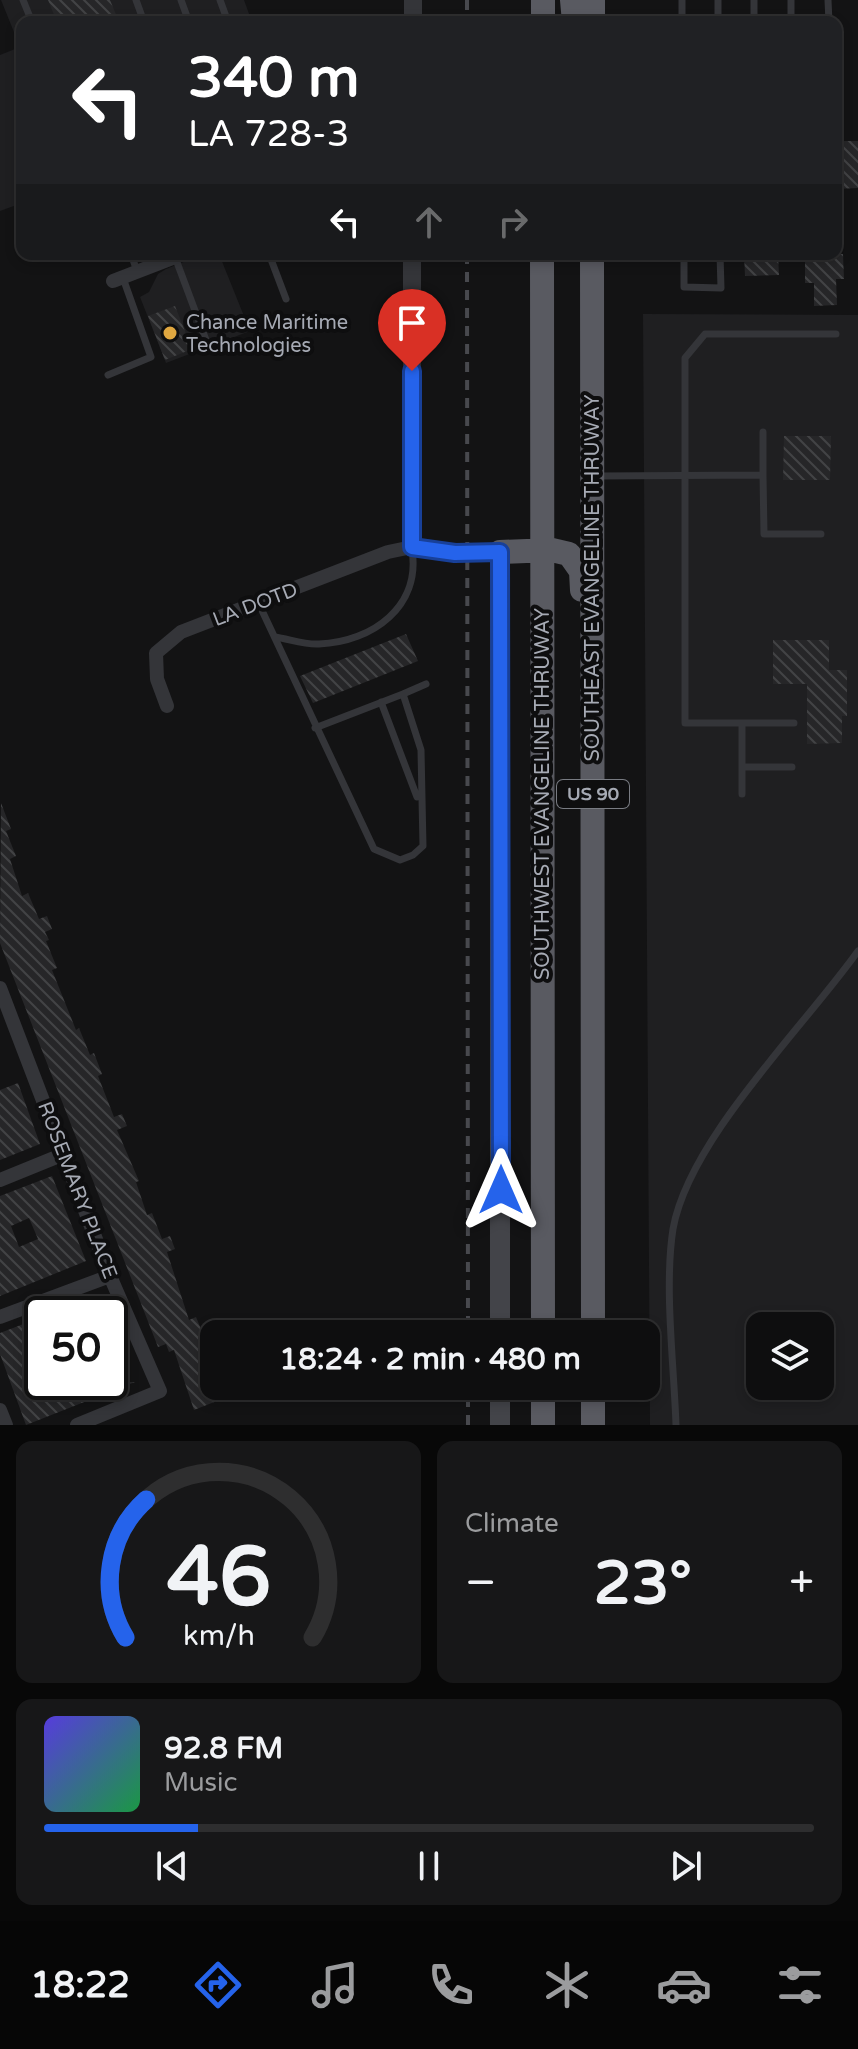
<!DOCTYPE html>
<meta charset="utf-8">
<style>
:root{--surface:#0e0e0f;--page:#171718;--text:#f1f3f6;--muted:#9b9c9e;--line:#2e2e2f;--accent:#2563eb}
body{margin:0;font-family:"Varela Round",sans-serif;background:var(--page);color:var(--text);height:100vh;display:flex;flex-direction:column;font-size:30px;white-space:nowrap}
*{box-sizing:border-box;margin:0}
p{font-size:26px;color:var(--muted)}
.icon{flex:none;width:44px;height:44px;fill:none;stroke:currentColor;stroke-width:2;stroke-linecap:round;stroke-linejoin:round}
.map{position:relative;height:1425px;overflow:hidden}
.panel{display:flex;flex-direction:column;gap:16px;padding:16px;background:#080808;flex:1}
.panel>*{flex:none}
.top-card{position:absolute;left:16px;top:16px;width:826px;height:244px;border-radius:16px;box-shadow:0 4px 12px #0003,0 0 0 2px var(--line);background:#202124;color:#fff;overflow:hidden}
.controls{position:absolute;left:746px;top:1312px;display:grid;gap:16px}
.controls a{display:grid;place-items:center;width:88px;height:88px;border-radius:16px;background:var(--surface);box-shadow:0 4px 12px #0003,0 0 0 2px var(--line);font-size:40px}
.speed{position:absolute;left:24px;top:1296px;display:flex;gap:16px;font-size:40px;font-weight:700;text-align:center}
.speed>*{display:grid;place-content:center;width:104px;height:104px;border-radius:50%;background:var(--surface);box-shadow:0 4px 12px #0003,0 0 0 2px var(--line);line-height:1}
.speed .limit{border:4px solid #111;border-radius:12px;background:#fff;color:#111}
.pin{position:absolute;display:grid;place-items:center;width:68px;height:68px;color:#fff;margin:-82px -34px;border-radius:50% 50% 50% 0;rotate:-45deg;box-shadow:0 0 8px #0007}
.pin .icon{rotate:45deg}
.me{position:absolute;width:88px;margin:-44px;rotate:0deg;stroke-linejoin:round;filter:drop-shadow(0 0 6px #0008)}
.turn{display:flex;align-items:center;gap:28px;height:168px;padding:0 40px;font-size:36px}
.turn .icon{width:104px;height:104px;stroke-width:2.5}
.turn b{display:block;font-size:56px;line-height:68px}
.lanes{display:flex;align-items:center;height:76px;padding:0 40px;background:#0003;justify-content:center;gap:40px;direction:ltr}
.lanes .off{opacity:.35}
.big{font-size:60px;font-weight:800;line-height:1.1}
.panel .widget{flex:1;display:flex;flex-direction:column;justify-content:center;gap:12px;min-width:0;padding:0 28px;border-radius:16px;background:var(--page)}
.panel .dial{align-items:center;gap:0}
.dial svg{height:208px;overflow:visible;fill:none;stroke:var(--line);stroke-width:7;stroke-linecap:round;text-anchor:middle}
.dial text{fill:var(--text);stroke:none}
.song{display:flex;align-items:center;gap:24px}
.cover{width:96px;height:96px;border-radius:12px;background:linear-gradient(135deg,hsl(250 70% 55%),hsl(140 70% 35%))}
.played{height:8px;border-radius:4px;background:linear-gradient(90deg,var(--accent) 20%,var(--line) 20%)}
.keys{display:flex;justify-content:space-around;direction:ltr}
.heat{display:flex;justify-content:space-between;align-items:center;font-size:44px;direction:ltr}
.panel .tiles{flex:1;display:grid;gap:16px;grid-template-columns:1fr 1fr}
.widget:last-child{grid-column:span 2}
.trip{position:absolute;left:200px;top:1320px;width:460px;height:80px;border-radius:16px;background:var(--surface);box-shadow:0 4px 12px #0003,0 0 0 2px var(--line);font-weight:800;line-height:80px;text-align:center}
.dock{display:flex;height:128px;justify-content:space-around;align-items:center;background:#060606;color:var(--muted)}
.dock .icon{width:56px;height:56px}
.dock .selected{color:var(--accent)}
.dock b{font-size:36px;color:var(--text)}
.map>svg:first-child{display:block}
</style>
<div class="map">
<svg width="858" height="1425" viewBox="0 0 858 1425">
<defs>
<pattern id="building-back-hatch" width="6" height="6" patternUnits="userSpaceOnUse" patternTransform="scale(2)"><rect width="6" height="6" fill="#262628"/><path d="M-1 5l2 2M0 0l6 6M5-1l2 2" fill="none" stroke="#424345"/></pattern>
</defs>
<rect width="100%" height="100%" fill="#131314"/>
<path fill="#1f1f21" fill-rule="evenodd" d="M1,0H244L252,22H22V203L0,211V55L20,47Z
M203,254H219L250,331L166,363L140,297L149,292L158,274L166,269Z
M643,314L858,315V1425H650ZM760,1326H820V1386H760Z"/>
<path fill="url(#building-back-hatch)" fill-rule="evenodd" d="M48,0H110L119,22H57Z
M836,141H858V188L836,189Z
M744,254H778L779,275L745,276Z
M805,254H843L844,279H836L837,305L814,306V283H805Z
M175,306L192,349L165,360L148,316Z
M784,436H831L830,480H783Z
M406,634L418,661L313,703L300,676Z
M773,640H829V670H847V716H842V743L807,744V684H773Z
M1,803L11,829L6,831L16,856L10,859L22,896L28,893L39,919L47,916L52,929L45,932L49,940L46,941L57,968L52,970L76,1030L79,1028L90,1055L94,1053L102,1074L98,1076L114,1117L122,1114L127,1126L117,1130L139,1181L136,1182L147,1215L152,1213L162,1239L170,1236L175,1249L167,1252L189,1320L196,1317L208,1346L214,1344V1386H228L232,1395L194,1410L174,1350L169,1352L166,1344L158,1347L0,943Z
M18,1083L40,1144L0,1160V1090Z
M52,1176L86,1261L0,1296V1196ZM29,1218L38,1239L19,1247L11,1226Z
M95,1295L103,1314H51V1313Z
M39,1318L42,1359L28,1364L35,1385L110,1382V1335L130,1382H135L26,1425L0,1354V1333Z"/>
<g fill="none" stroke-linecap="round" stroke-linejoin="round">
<path stroke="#343539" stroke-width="7" d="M23,0L32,22
M136,0L144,22
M181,0L189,22
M220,0L228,22
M682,0V22
M718,0V22
M828,0L829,22
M754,22V0
M791,22V0
M22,107L18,109L22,119
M131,254L137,271
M269,254L286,299
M684,254V287L721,288L720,254
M175,257L206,340
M108,375L151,357L123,278
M763,475L764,534H821
M598,476L763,475V432
M258,602L374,849L400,860L413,855L423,846L421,750L403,694L315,728
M275,637C289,639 305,645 319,644C373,642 421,606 412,550
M403,694L426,684
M381,702L417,797
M742,723V794
M794,723H685V358L705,334H836
M742,767H792
M676,1425C674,1366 664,1286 673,1229C689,1139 804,1027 858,951"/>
<path stroke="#343539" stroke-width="14" d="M113,281L183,254
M167,706L157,679L156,653L181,632L388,552L412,547
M0,988L110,1276L160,1391L77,1425
M0,1180L64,1154
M0,1317L110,1276
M0,1410L6,1425"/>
<path stroke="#343539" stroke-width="18" d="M413,22V0
M412,254V547L455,553L500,552"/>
<path stroke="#434449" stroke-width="20" d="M500,1334V552
M500,1425V1386"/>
<path stroke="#595a61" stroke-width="24" d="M572,0L574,22
M543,22V0
M593,22V0
M542,254L543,1334
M592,254L593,1334
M500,552L552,550L569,554L581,571L582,590
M593,1386V1425
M543,1425V1386"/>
<path stroke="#48494e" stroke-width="4" stroke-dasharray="10 8" stroke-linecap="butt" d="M467,0V22
M467,254L468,1334
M468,1425V1386"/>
</g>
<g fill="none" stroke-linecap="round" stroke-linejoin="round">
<g stroke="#184099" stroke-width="20">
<path id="route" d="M412,371V547L455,553L500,552L501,1190"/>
</g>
<use href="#route" stroke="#2563eb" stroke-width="14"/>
</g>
<circle fill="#e0a740" stroke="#0e0e0f" stroke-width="3" cx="170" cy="333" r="8"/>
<g text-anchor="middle" stroke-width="8" stroke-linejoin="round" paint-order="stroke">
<rect fill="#0e0e0f" stroke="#787b82" stroke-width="2" x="557" y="780" width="72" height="28" rx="6"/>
<g font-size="18" font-weight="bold" fill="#a6aab4">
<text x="593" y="800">US 90</text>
</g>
<g font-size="20" fill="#a6aab4" stroke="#0e0e0f" text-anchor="start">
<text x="186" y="329">Chance Maritime<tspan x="186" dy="23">Technologies</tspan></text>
</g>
<g font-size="20" fill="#a6aab4" stroke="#0e0e0f">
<text transform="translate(592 578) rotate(-90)" y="7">SOUTHEAST EVANGELINE THRUWAY</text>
<text transform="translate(255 604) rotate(-21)" y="7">LA DOTD</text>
<text transform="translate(542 794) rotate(-90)" y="7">SOUTHWEST EVANGELINE THRUWAY</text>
<text transform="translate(78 1190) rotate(69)" y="7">ROSEMARY PLACE</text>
</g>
</g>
</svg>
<div class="controls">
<a><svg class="icon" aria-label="layers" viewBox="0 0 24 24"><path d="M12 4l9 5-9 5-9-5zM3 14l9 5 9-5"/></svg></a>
</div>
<div class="speed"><div class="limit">50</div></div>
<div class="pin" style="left:412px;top:371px;background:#d93025"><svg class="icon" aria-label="arrive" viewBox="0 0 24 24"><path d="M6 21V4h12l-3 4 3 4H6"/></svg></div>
<svg class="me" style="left:501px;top:1190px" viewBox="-20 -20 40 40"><path d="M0-17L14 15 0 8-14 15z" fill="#2563eb" stroke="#fff" stroke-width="4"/></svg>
<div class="trip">18:24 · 2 min · 480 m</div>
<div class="top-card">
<div class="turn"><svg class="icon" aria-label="left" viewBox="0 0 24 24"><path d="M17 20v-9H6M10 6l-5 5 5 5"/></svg><div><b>340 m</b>LA 728-3</div></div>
<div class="lanes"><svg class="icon" aria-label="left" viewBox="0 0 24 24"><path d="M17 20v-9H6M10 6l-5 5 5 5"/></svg><svg class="icon off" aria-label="ahead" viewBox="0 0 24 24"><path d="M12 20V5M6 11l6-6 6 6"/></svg><svg class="icon off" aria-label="right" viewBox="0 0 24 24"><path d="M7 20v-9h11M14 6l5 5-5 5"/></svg></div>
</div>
</div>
<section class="panel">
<div class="tiles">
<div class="widget dial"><svg viewBox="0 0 100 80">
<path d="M14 69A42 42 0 1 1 86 69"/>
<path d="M14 69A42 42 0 0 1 22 16" stroke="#2563eb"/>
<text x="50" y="56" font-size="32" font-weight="700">46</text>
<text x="50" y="72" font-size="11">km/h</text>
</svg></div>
<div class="widget"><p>Climate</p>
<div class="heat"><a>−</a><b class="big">23°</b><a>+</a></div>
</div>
<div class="widget">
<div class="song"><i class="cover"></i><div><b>92.8 FM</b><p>Music</p></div></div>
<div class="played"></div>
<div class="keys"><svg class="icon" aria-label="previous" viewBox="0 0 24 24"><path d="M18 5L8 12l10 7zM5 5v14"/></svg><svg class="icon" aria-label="pause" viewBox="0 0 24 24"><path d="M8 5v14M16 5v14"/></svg><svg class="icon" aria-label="next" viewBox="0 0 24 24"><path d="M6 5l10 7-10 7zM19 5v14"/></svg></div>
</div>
</div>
</section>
<nav class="dock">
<b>18:22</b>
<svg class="icon selected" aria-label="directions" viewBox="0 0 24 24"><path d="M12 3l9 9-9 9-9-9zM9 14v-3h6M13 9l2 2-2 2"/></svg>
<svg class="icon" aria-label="music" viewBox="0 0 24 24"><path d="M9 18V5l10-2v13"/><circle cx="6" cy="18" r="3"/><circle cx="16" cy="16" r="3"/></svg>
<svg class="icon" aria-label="phone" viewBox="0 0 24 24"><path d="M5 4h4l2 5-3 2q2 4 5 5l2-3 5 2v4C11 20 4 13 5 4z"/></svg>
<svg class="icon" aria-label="climate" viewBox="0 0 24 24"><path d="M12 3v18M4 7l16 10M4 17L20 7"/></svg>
<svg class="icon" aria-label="car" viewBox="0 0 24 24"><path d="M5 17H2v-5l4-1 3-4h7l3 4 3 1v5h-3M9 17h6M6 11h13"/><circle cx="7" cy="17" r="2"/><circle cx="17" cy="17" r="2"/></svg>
<svg class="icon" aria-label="filters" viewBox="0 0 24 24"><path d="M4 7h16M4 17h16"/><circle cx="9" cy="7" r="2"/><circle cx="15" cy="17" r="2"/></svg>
</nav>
